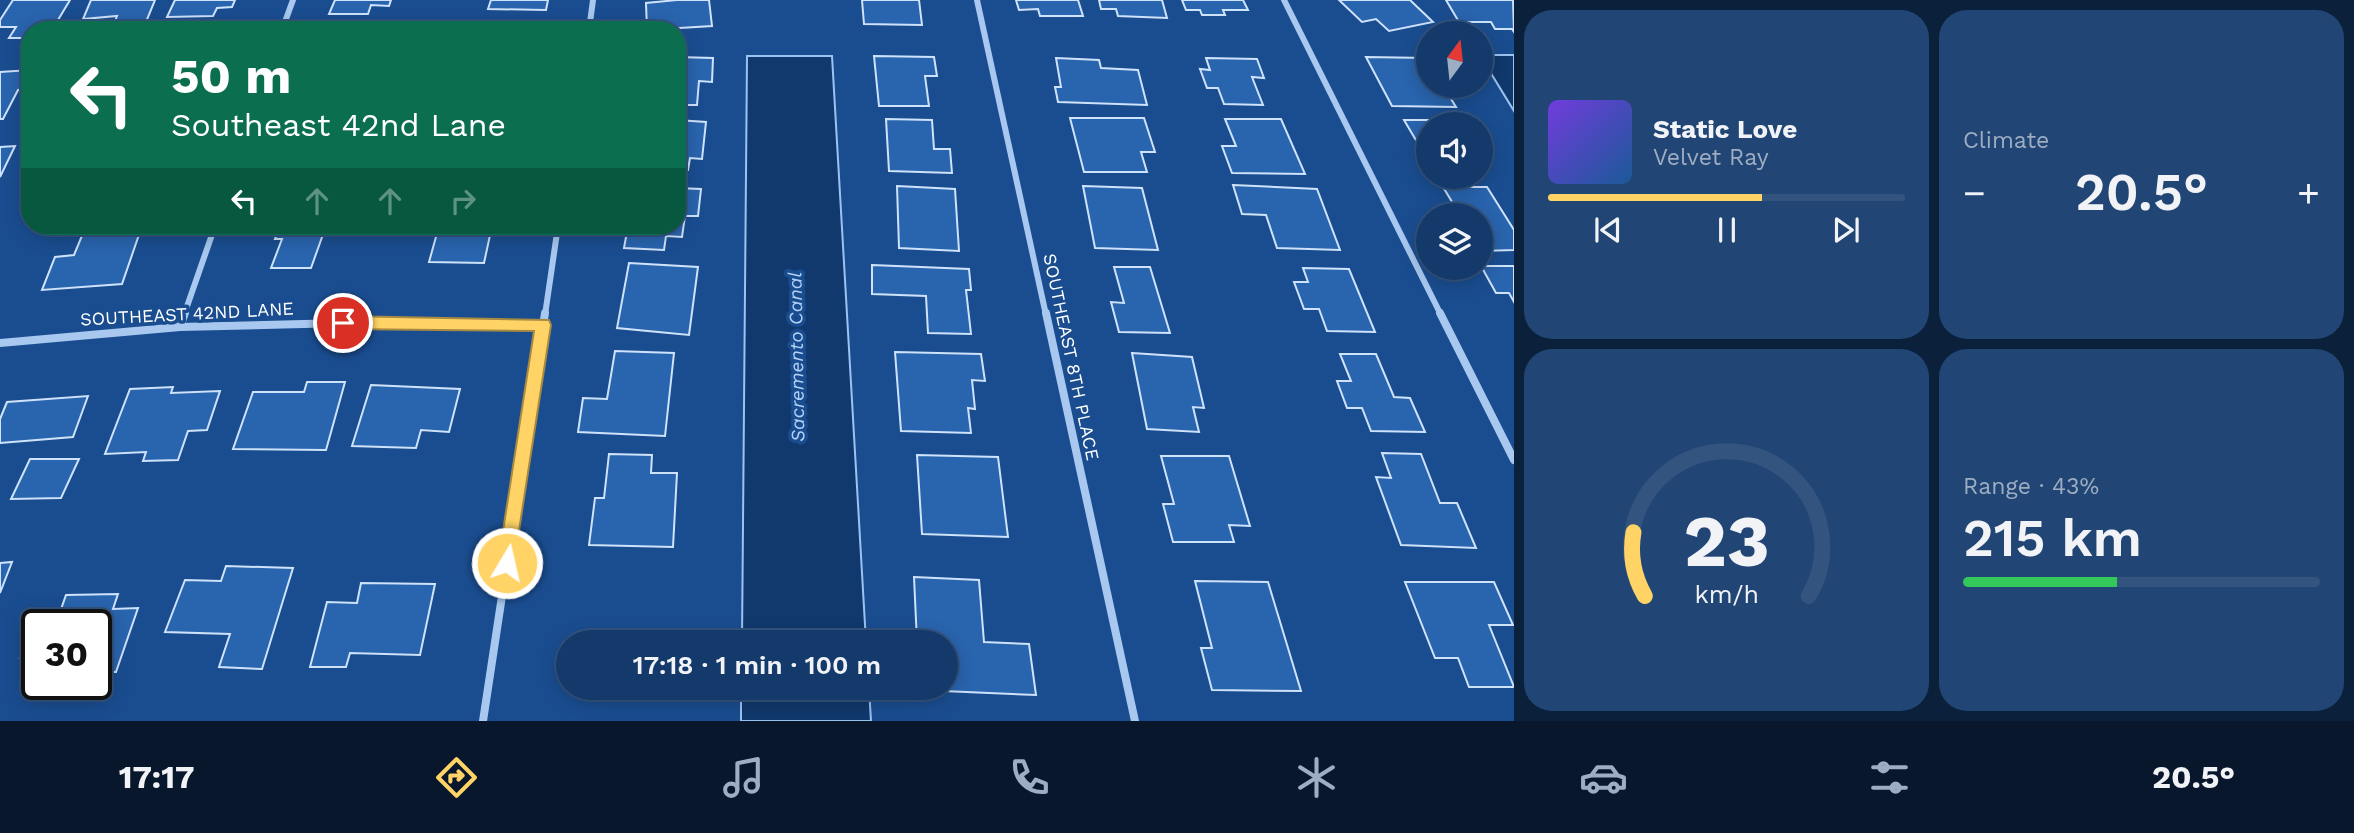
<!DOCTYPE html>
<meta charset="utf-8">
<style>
:root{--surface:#143a6c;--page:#214574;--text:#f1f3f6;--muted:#9dadc2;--line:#33547f;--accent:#ffd366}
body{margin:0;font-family:"Work Sans",sans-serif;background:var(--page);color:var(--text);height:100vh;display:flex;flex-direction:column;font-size:26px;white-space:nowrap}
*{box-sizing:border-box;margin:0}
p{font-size:23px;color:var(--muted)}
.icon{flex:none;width:38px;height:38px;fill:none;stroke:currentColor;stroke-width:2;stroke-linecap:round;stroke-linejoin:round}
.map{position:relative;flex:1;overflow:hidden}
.sheet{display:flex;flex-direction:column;gap:10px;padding:10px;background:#0b203b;width:840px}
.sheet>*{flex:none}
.top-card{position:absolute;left:21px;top:21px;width:665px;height:214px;border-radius:28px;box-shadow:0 4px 18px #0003,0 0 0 2px var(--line);background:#0b6e4f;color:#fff;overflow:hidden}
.needle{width:46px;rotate:15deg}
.buttons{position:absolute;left:1416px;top:21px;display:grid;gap:14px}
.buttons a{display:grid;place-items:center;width:77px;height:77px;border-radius:50%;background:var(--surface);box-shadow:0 4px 18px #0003,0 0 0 2px var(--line);font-size:35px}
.speed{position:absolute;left:21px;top:609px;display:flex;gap:14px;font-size:35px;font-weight:700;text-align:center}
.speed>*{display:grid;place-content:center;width:91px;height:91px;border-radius:50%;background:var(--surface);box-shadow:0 4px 18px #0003,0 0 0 2px var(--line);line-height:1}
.speed .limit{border:4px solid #111;border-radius:10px;background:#fff;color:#111}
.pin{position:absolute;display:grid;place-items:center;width:60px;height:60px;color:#fff;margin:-30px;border:4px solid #fff;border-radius:50%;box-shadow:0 2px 7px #0007}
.me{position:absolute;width:77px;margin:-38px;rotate:9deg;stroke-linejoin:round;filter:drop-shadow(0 0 5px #0008)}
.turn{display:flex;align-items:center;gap:24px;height:147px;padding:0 35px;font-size:32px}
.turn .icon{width:91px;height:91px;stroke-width:2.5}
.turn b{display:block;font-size:49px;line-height:60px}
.lanes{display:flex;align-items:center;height:66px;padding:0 35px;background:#0003;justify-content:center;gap:35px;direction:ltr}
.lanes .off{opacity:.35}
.big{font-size:52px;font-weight:600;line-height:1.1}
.sheet .card{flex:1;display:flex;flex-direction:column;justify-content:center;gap:10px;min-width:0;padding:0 24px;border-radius:28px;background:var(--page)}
.sheet .dial{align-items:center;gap:0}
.dial svg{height:182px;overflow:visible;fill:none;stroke:var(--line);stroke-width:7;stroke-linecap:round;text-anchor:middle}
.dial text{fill:var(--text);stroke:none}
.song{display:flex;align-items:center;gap:21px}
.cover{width:84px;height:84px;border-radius:10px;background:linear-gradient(135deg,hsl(260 70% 55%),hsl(210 70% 35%))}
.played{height:7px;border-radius:4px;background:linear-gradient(90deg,var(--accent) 60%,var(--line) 60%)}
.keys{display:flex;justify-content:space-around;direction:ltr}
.heat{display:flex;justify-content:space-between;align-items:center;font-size:38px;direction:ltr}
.charge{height:10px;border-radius:5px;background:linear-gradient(90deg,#34c759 43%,var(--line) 0)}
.sheet .tiles{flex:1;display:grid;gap:10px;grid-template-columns:repeat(2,1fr)}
.trip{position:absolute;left:556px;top:630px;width:402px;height:70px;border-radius:35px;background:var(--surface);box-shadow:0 4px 18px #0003,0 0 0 2px var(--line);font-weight:600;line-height:70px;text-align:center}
.tabs{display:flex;height:112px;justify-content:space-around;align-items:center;background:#08172b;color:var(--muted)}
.tabs .icon{width:49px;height:49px}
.tabs .selected{color:var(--accent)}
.tabs b{font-size:32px;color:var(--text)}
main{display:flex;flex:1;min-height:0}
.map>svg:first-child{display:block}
</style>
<main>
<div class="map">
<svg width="1514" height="721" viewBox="0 0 1514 721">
<rect width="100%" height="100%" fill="#1a4d90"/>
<path fill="#11396d" stroke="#9bc3f1" stroke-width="2" d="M1480,55H1514V111L1481,57Z
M747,56H832L866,642H742Z
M741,688H869L871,721H741Z"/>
<path fill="#2964ae" stroke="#cee2fa" stroke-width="2" d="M13,0H70L52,30H30V38H9L16,27H0V20Z
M91,0H155L146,22L114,24L117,16L83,19Z
M175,0H235L232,7L217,8L213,16L167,17Z
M335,0H391L389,6L371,5L368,14H329Z
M491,0H548L546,10L488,9Z
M677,0H709L712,26L647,30L646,3Z
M862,0H919L922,25L864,24Z
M1016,0H1078L1083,16H1040L1038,9L1019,10Z
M1099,0H1162L1167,18L1118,16L1116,9H1101Z
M1182,0H1243L1248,10H1223L1225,15H1202L1200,10H1186Z
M1339,0H1410L1433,22L1389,31L1376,19L1362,22Z
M1446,0H1513L1514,32L1512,29H1495L1491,22H1459Z
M874,56L934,57L937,76H925L929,106H879Z
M677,57L713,58L712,82L699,81L697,105H677Z
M1366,57L1428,58V86H1443L1456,107L1392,106Z
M1056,58L1099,60L1101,68L1138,70L1147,105L1058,102L1055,87H1061Z
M1206,58L1257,59L1264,78L1252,77L1263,105L1224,104L1218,88H1207L1200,69L1210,70Z
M30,70V89L18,90L3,119H0V72Z
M1070,118H1144L1155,152H1141L1147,172H1084Z
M886,119L932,120L934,149H950L952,173L889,171Z
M1225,119H1281L1305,174L1232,173L1222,146H1236Z
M677,120L706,122L702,159L690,158L688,170H677Z
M1404,120H1469L1472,124H1428V147H1420Z
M15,146L0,177V147Z
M1233,185L1317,189L1340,250L1277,248L1266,215L1242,214Z
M897,186L955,189L959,251L899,248Z
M1083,186L1142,188L1158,250L1095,248Z
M1443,187H1487L1514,230V250L1481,251L1480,215H1460Z
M677,188L701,189L698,216H685L682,237L666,236L664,250L624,248L628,226H677Z
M86,226H142L122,284L42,290L55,257L74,255Z
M280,226H326L311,268H271L282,239H275Z
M439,226H492L484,263L429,262Z
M629,263L698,267L689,335L617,328Z
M872,265L969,269L971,290H966L971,334L928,333L926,296L872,294Z
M1481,266H1514V302L1509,293H1496Z
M1114,267H1150L1170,333L1119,332L1111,302L1124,303Z
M1303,268L1349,269L1375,332L1327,331L1319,309H1304L1294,282H1308Z
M615,351L674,353L665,436L578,432L583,398L607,399Z
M895,352L981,354L985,381L972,380L975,409L968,408L971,433L901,431Z
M1132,353L1192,357L1204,408L1193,407L1199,432L1147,429Z
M1340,354H1376L1394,397L1410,398L1425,432L1371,431L1362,408H1347L1337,381H1351Z
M307,382H345L326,450L233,449L253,392H304Z
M371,385L460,389L449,432L421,430L416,448L352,446Z
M173,387L171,393L220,391L207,430L188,431L178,460L143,461L146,452L105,454L130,389Z
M88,396L73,437L0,443V419L7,402Z
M1382,453L1421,454L1440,503H1457L1476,548L1401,545L1376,477L1391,478Z
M609,454L652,455L651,473H677L673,547L589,545L595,498H604Z
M917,455L998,457L1008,537L922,534Z
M1161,456H1229L1250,526L1229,525L1234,542H1173L1163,504H1174Z
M30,459H79L61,498L11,499Z
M12,562L0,593V563Z
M226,566L293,568L262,669L219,667L230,634L165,632L185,580L221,581Z
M914,577L979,580L984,642L1029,644L1036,695L920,690L947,688V642H917Z
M1195,581L1268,582L1301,691L1212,690L1201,648H1212Z
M1405,582H1494L1513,625H1489L1514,687H1469L1458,658H1435Z
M361,583L435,584L420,655L350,653L346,667H310L327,602L357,603Z
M118,594L113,609L138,608L116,672H96V625H37V658H20L39,613L60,612L66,595Z"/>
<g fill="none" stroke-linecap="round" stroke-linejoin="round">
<path stroke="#a8c8ef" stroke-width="6" d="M977,0L1046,315
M1284,0L1441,315
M282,30L293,0
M589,30L593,0
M184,315L215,226
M545,315L558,226"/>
<path stroke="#a8c8ef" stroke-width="8" d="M1046,313L1135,721
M1440,313L1514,460
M180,327L185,313
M0,343L180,327L343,323L543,325
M483,721L545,313"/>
</g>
<path fill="#ffd366" stroke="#a68942" stroke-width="2" d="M343,316L549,320L551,325L513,569L507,572L500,569L498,563L534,331L343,329L335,323Z"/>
<g text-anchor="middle" stroke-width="7" stroke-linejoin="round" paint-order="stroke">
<g font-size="18" fill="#fff" stroke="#1a4d90">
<text transform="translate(187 314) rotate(-3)" y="6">SOUTHEAST 42ND LANE</text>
<text transform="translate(1071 357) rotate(78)" y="6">SOUTHEAST 8TH PLACE</text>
</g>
<g font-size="19" font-style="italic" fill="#b4d2f6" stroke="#1a4d90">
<text transform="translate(796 357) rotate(-91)" y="7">Sacremento Canal</text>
</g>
</g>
</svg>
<div class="buttons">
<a><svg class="needle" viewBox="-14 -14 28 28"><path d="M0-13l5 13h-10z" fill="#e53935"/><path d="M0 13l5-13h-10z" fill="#9dadc2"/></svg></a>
<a><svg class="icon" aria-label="sound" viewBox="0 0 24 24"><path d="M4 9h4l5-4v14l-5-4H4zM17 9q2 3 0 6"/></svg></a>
<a><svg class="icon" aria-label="layers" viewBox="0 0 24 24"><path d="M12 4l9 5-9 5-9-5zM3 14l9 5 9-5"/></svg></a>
</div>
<div class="speed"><div class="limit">30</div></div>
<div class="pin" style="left:343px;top:323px;background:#d93025"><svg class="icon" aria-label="arrive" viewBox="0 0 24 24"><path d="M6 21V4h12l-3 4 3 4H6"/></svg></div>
<svg class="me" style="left:507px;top:563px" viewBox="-20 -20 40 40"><circle r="17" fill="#ffd366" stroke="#fff" stroke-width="3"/><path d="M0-11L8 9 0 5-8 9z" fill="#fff"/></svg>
<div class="trip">17:18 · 1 min · 100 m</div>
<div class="top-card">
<div class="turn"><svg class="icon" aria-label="left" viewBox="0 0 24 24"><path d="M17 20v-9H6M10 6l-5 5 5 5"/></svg><div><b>50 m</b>Southeast 42nd Lane</div></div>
<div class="lanes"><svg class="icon" aria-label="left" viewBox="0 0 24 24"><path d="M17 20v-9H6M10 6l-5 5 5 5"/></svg><svg class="icon off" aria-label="ahead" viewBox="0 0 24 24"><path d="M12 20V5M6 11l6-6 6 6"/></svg><svg class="icon off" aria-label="ahead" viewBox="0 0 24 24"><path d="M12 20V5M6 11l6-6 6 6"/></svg><svg class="icon off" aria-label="right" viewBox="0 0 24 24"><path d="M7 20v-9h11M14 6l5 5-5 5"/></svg></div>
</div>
</div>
<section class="sheet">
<div class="tiles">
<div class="card">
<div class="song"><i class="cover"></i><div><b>Static Love</b><p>Velvet Ray</p></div></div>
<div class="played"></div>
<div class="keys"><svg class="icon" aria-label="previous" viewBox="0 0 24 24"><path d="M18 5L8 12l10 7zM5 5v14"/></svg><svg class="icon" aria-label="pause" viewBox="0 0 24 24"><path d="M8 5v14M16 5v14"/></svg><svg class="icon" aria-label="next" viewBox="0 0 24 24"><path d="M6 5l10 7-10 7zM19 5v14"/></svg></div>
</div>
<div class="card"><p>Climate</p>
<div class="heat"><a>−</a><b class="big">20.5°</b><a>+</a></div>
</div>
<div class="card dial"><svg viewBox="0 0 100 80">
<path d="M14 69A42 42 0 1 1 86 69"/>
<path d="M14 69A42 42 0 0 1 9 41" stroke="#ffd366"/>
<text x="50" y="56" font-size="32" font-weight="700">23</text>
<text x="50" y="72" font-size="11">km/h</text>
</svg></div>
<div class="card"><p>Range · 43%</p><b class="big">215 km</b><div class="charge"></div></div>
</div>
</section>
</main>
<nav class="tabs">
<b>17:17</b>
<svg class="icon selected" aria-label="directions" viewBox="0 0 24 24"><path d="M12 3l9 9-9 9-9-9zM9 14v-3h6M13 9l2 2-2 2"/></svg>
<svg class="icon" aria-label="music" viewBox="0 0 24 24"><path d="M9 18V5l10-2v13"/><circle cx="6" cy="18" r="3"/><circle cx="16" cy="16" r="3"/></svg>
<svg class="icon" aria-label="phone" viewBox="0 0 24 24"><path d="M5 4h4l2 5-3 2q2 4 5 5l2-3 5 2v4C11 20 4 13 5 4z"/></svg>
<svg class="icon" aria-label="climate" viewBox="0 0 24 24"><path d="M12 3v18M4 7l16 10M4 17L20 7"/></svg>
<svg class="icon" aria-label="car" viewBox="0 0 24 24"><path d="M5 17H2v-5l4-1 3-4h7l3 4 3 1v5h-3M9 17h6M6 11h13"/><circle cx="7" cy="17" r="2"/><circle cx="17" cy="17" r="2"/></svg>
<svg class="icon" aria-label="filters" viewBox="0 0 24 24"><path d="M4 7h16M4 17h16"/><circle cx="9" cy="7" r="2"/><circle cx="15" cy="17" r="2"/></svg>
<b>20.5°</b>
</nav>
